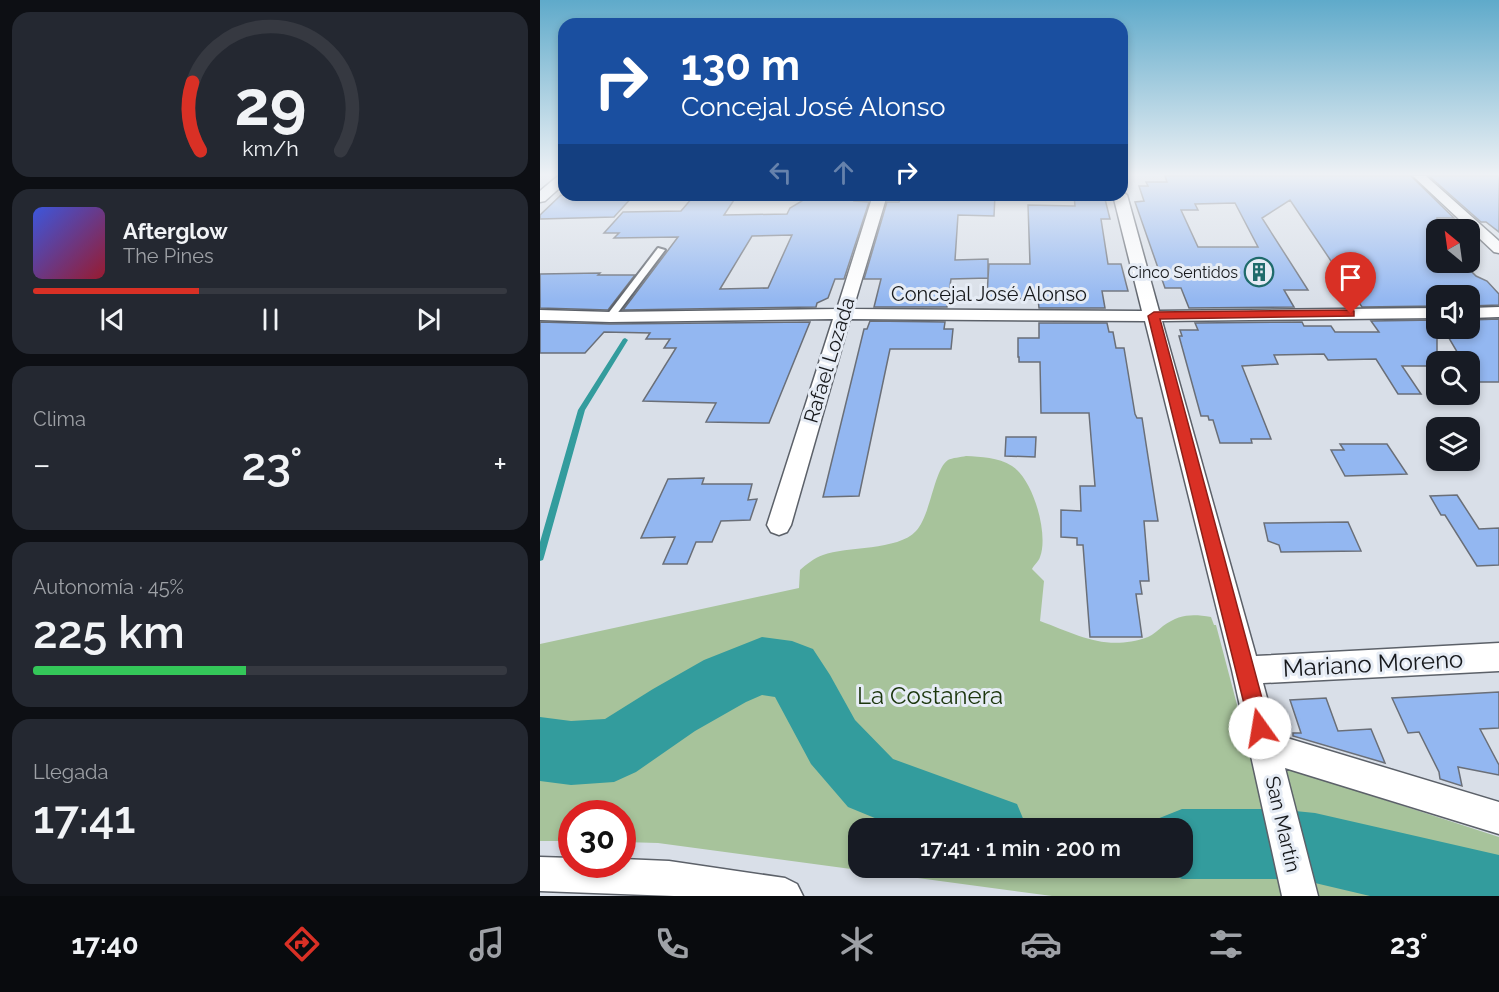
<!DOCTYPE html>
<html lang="es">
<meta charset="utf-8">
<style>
:root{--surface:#171b24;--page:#242831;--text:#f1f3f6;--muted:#9ea1a6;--line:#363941;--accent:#d93025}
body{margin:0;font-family:Raleway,sans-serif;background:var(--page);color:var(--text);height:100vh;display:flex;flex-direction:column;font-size:22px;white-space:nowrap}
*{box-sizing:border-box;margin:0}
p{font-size:20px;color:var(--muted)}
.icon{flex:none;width:33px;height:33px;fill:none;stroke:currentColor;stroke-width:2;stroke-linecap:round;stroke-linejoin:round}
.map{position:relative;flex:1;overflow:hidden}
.drawer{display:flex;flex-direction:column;gap:12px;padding:12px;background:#0d0f14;width:540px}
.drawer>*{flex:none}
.guide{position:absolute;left:18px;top:18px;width:570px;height:183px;border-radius:18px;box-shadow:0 3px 9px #0003;background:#1a4fa0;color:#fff;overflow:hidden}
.needle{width:39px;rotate:331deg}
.buttons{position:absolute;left:886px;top:219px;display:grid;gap:12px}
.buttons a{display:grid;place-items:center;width:54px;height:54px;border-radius:12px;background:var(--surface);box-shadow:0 3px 9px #0003;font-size:30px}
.speed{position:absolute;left:18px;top:800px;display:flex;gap:12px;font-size:30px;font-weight:700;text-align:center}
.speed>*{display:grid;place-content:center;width:78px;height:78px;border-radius:50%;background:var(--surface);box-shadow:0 3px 9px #0003;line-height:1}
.speed .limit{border:9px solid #d22;background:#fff;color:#111}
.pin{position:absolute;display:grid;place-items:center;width:51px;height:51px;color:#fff;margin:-62px -26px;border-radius:50% 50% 50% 0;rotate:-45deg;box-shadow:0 0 6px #0007}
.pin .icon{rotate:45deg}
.me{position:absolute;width:66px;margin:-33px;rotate:347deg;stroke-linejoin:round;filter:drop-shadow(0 0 4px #0008)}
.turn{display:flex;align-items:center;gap:21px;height:126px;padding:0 24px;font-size:27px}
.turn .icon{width:78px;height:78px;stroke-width:2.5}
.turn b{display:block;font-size:42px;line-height:51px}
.lanes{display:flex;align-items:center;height:57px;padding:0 24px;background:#0003;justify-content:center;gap:30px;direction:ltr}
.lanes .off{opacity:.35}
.big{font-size:45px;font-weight:600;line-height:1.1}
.drawer .tile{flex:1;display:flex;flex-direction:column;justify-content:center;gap:9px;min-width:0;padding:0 21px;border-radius:18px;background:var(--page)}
.drawer .dial{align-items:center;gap:0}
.dial svg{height:156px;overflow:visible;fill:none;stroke:var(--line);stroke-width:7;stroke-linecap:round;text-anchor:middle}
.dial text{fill:var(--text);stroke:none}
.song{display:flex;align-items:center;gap:18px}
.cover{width:72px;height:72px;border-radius:9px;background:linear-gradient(135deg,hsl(230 70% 55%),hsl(350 70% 35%))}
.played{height:6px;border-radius:3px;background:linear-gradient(90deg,var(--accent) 35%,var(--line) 35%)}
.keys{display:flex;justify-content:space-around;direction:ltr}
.heat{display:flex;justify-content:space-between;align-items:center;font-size:33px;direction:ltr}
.charge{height:9px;border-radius:4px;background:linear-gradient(90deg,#34c759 45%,var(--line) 0)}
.trip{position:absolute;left:308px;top:818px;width:345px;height:60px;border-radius:18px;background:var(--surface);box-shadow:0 3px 9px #0003;font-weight:600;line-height:60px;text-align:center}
.menu{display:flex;height:96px;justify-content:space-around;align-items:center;background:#090b0e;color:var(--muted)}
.menu .icon{width:42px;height:42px}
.menu .active{color:var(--accent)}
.menu b{font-size:27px;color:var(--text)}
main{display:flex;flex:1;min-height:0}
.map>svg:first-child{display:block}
</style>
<main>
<section class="drawer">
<div class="tile dial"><svg viewBox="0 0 100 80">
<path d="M14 69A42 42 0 1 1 86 69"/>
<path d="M14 69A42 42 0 0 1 10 34" stroke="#d93025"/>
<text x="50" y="56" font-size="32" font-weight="700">29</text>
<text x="50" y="72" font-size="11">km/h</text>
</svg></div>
<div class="tile">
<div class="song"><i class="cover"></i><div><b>Afterglow</b><p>The Pines</p></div></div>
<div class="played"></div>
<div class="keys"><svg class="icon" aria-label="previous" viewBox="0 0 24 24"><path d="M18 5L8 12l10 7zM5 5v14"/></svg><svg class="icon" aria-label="pause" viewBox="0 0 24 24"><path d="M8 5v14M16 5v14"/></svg><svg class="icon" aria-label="next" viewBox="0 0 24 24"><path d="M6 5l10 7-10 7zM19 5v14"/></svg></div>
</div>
<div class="tile"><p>Clima</p>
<div class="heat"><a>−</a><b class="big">23°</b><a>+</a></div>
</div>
<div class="tile"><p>Autonomía · 45%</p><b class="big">225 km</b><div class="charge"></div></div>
<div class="tile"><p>Llegada</p><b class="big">17:41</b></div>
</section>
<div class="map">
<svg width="959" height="896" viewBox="0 0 959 896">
<rect width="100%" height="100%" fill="#d9dfe8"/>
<path fill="#a7c39b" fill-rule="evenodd" d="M426,456C441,457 458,457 472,466C493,479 509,534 500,557C499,561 494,565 492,569L504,581L500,621C538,635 566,652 608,637C613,635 618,630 623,626C640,614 652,614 671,617L674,625H676L706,739L805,787L959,837V896H512L118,843L83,842L82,813H32L31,841H0V644L259,588L260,570C267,564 274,558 283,555C306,546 358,551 376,531C391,515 394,469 408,460C412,458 421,457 426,456ZM318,828H642V867H318Z"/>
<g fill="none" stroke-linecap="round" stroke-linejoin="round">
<path fill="#339c9d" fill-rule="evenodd" d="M85,338L88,340L45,410L4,557L3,560L0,561V542L38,410L83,339Z"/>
<path fill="#339c9d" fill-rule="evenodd" d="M222,637L252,641L273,649L290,675L315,720L353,759L477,804L487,828H359L308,807L271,764L235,697L222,695L206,702L155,731L96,772L74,782L31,785L0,781V717L31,721L65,719L113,689L164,660Z
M642,809H735L775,813L959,855V896H830L775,883L735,879H642L617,867H642V828H614L617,819Z"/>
</g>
<path fill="#93b7f1" stroke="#6a6f78" stroke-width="1.5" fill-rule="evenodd" d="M625,176H871L914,218H897V268H928L936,276L947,281L959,294V305L930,306V296H897V306L822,307L750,200L722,218L768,290H744L754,307L649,308L641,288H625L595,202L604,201L599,186H608L606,182H627ZM695,203L718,247H658L641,210H658L655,204Z
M889,176H959V232L946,222H941Z
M21,195H94L74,217L0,219V215Z
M316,195L314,201L329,202L304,279H295L288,298L277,303L276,307L83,310L138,237L74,238L79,233H64L83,212L141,211L153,197H196L184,215L247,214L250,208L262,201L264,197ZM252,235L228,288L180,289L212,236Z
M362,195H455L454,216L418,215L415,260L448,259V278L449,264H490L488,205L535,206L534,195H564L570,219H561L568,264H581L588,291H562L565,308H499L498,299L447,298L448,278L411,279L407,307H334L341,279H324L347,202H359Z
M60,273L58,275H95L68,310L0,308V274Z
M959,319V382H937L930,372V362H923L903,328H930V320Z
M897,320V366H862L881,394H858L836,359L788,360L784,354L734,355L738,364L702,366L731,439H711L712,443H680L673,420H669L668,416H661L639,336H642L640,330H658L655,323L762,322L764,326H791L795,332H839L831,321Z
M330,321L405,322L404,329H413L411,349H350L319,496L283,497L324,329H327Z
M0,322L70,324L270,322L229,423L166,422L176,403L103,401L136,348H124L130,339H106L110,333L64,332L45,353H0Z
M499,323H567L569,332H573L576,348H584L595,414L597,418H602L618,521H604L609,581H600L602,594H596L602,637H550L543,545H537V538L521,537V510L541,511L540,486H555L549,413H501L500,362H479V357H478V338H499Z
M466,437H496L495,457L465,456Z
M800,444H847L867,474L805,476L791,450H804Z
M164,478L162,484H212L208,500L217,499L210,520L181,521L172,542H156L147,564H123L135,537L101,538L128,479Z
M917,495L939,529L959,528V565L937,566L905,515H901L890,496Z
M808,522L821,551L741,552L739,545L728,541L724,523Z
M959,692V728L940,729L959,765V775L918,767L922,786L900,779L899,772L879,732L868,733L852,698Z
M786,698L798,731L831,729L845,763L753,736V733H761L750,700Z"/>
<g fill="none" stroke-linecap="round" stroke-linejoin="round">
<g stroke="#5c6169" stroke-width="4">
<path id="service" d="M118,248L125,250L73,319H67V315Z"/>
</g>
<g stroke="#5c6169" stroke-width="3">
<path id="minor" d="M18,176H24V184L5,201L0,202V191Z
M873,176H886L959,241V253L954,252Z
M582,192L587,195L619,311L897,308V318L622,321L716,656L959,643V671L723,683L737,735L959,802V834L745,768L778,896H742L692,670L605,321L310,319L251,525L247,532L239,535L231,532L227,525L293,319L70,322L0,320V310L70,312L297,309L333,195H347L313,309L602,311L573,195H582Z
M959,307V317L930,318V308Z
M0,857L32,858V864H82V859L129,861L245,878L257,884L263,896H134L0,891Z"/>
</g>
<use href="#service" fill="#fff" fill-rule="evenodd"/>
<use href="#minor" fill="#fff" fill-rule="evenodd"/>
</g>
<linearGradient id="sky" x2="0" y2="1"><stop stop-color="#5faaca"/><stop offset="0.58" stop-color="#eef1f5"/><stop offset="1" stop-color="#eef1f5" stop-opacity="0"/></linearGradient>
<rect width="959" height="301" fill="url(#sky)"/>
<path fill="#d93025" stroke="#8d1f18" stroke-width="1.5" d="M811,310L814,311V316L620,319L730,728L727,735L720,738L713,735L710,728L608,316L614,312Z"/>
<defs>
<g id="building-ring" transform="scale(1.5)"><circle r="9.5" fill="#e6ecf5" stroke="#1f6b6b" stroke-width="1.5"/><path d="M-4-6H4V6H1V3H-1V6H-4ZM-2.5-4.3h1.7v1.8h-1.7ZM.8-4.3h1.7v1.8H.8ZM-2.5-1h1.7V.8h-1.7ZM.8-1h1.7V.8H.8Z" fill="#1f6b6b"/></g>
</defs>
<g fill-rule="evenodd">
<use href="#building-ring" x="719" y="272"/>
</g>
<g text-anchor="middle" stroke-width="6" stroke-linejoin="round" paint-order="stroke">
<g font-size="16" fill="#17191c" stroke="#e6ecf5" text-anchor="end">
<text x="698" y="278">Cinco Sentidos</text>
</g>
<g font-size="20" fill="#17191c" stroke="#e6ecf5">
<text x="449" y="301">Concejal José Alonso</text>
<text transform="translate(289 360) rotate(-73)" y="7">Rafael Lozada</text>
<text transform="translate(743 824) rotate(77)" y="7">San Martín</text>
</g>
<g font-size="24" fill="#17191c" stroke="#e6ecf5">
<text transform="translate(833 664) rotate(-3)" y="8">Mariano Moreno</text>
</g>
<g font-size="24" fill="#1b360c" stroke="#e6ecf5">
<text x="390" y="704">La Costanera</text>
</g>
</g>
</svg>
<div class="buttons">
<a><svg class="needle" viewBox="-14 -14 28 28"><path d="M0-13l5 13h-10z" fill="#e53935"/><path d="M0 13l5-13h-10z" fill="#9ea1a6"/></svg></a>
<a><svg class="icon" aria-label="sound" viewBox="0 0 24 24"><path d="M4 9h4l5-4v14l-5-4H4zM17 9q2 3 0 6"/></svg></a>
<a><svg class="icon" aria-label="search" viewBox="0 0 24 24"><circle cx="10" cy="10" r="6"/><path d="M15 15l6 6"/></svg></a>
<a><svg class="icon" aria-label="layers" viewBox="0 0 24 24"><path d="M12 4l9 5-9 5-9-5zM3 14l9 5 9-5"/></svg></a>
</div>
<div class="speed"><div class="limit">30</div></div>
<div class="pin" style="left:811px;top:314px;background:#d93025"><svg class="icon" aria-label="arrive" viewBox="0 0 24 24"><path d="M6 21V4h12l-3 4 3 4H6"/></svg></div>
<svg class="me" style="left:720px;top:728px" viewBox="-20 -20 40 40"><circle r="19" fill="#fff"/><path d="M0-13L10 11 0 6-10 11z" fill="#d93025"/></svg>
<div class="trip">17:41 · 1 min · 200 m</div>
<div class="guide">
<div class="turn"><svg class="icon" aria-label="right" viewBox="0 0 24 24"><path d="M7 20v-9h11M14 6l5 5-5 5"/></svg><div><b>130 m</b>Concejal José Alonso</div></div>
<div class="lanes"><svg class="icon off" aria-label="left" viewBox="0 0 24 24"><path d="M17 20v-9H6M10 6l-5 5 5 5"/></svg><svg class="icon off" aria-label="ahead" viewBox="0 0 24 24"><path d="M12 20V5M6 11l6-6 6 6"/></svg><svg class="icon" aria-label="right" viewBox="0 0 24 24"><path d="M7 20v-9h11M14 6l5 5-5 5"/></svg></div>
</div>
</div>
</main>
<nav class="menu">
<b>17:40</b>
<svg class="icon active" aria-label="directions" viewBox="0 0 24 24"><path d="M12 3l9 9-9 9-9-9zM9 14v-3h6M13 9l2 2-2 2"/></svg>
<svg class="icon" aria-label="music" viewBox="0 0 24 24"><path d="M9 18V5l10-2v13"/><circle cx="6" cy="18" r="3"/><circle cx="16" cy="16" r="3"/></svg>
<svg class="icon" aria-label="phone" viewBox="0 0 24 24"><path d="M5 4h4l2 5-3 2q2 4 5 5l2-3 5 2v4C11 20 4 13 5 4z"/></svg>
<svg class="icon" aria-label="climate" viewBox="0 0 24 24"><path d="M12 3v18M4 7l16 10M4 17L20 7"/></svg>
<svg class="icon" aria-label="car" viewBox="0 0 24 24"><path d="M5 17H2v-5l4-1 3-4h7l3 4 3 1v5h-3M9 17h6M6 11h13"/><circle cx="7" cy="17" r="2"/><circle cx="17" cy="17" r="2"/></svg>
<svg class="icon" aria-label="filters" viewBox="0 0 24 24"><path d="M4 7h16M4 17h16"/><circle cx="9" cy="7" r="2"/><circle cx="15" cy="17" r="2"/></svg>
<b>23°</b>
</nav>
